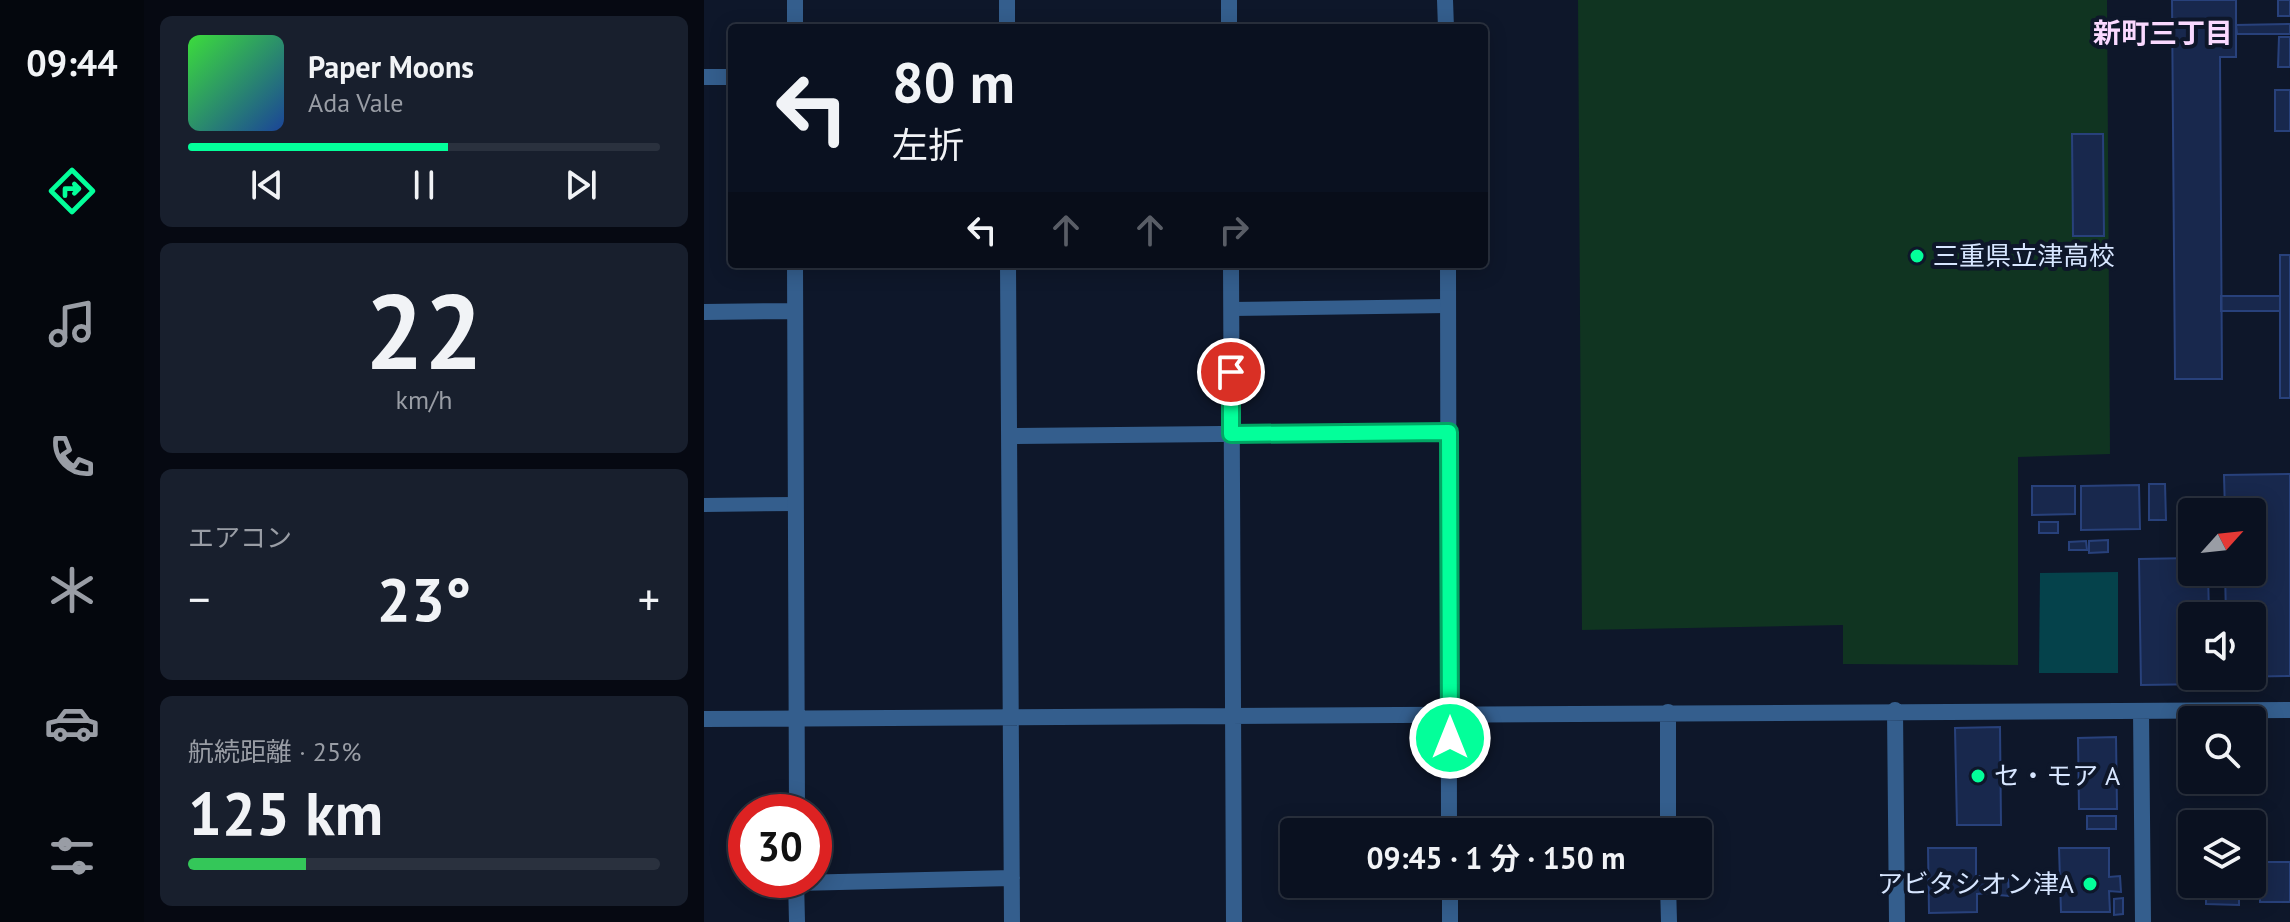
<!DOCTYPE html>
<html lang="ja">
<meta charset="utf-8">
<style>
:root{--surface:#0a1120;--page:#181f2d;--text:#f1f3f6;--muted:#999da5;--line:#2a313e;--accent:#03ff9a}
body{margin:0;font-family:"PT Sans","Noto Sans JP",sans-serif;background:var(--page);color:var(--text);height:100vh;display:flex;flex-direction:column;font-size:30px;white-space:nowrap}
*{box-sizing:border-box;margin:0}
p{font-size:26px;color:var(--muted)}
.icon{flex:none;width:44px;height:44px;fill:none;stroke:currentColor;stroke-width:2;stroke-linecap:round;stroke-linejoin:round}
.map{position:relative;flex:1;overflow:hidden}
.side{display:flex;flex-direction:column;gap:16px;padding:16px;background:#060912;width:560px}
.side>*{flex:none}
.guide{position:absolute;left:24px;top:24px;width:760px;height:244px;border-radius:8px;box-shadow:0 4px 20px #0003,0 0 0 2px var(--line);background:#0a1120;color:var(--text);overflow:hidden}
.needle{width:52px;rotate:63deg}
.tools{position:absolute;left:1474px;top:498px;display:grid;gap:16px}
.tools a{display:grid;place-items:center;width:88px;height:88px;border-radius:8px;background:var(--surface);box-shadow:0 4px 20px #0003,0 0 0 2px var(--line);font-size:40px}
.speed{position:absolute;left:24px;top:794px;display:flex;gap:16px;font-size:40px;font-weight:700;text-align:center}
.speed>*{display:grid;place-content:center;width:104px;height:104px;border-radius:50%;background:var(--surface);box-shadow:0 4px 20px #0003,0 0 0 2px var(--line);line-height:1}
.speed .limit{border:12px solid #d22;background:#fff;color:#111}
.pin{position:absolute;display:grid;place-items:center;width:68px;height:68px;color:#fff;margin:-34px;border:4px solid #fff;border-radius:50%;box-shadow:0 2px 8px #0007}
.me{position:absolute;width:88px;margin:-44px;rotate:0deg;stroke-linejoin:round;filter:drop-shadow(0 0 6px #0008)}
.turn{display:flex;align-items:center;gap:28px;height:168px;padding:0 32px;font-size:36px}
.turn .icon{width:104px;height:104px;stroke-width:2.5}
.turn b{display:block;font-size:56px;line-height:68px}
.lanes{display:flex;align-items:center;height:76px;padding:0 32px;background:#0003;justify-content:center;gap:40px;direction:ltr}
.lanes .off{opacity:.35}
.big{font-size:60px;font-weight:700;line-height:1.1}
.side .card{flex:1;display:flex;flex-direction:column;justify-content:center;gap:12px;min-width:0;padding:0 28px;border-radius:12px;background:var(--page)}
.side .dial{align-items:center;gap:0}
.dial b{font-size:104px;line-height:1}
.song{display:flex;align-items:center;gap:24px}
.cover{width:96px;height:96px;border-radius:12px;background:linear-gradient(135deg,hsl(120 70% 55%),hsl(220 70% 35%))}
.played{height:8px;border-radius:4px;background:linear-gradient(90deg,var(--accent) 55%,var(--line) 55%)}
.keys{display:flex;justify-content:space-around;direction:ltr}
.heat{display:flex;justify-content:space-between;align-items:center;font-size:44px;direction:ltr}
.charge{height:12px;border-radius:6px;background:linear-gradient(90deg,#34c759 25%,var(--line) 0)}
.trip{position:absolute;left:576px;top:818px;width:432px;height:80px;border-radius:8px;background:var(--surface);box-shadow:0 4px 20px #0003,0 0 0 2px var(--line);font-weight:700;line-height:80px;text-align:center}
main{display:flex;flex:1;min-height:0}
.dock{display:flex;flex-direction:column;width:144px;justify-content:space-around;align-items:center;background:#04070d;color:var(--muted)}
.dock .icon{width:56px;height:56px}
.dock .on{color:var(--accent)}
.dock b{font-size:36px;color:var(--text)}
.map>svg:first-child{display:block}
</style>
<main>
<nav class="dock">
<b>09:44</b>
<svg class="icon on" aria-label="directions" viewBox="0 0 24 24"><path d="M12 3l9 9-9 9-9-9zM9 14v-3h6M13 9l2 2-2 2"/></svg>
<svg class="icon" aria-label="music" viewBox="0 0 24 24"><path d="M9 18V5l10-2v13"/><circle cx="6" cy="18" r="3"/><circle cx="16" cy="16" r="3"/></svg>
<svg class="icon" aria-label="phone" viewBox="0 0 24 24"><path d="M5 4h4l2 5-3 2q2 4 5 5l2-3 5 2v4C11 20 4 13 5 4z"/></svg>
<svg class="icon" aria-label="climate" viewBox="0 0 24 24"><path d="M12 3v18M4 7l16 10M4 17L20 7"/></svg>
<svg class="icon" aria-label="car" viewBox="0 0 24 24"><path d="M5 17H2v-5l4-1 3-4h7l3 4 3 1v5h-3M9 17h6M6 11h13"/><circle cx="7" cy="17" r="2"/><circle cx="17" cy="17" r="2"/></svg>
<svg class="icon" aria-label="filters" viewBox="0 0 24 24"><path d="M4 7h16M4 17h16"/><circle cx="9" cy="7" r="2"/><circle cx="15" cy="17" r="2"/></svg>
</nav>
<section class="side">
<div class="card">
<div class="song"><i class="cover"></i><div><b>Paper Moons</b><p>Ada Vale</p></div></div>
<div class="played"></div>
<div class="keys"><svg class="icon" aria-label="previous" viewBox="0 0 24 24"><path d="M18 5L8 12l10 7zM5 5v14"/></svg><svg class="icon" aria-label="pause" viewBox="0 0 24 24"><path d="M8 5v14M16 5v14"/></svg><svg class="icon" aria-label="next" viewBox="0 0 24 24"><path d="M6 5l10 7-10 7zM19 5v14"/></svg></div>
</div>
<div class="card dial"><b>22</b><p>km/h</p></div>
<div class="card"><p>エアコン</p>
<div class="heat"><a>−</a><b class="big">23°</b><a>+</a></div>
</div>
<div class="card"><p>航続距離 · 25%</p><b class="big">125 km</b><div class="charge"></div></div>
</section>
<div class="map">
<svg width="1586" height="922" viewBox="0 0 1586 922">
<rect width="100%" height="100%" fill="#0e172a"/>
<path fill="#103421" d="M874,0H1403L1406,454L1314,457V665L1139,664V625L878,630Z"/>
<path fill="#05424b" d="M1414,572V673H1335L1336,573Z"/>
<path fill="#18284d" stroke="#28417b" stroke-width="2" d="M1468,0H1532V57H1516L1518,379H1471Z
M1574,0H1586V16H1574Z
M1586,24V34H1533L1532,25Z
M1575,37H1586V67H1574Z
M1571,90H1586V131H1571Z
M1368,134H1399L1400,236H1369Z
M1576,255H1586V398H1576Z
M1517,296H1576V311H1517Z
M1586,474V676L1522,677L1548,676V616H1522L1521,572H1548V512H1521L1520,475Z
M1445,484H1461L1462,520H1445Z
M1435,485L1436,529L1377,530V486Z
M1328,486H1371V514L1328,515Z
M1335,522H1354V533H1335Z
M1404,540V552L1385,553V541Z
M1382,541L1383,550H1365V542Z
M1488,558V572H1504L1505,616H1488V676H1506V684L1437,685L1435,559Z
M1296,727L1297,825H1253L1251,728Z
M1412,737L1413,809H1375L1374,738Z
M1383,816H1412V829H1383Z
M1224,848H1272V876H1285V893L1273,894V912L1225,913Z
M1355,848H1405V877L1416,876L1417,892L1405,891L1406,912H1357Z
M1556,862H1586V902H1556Z
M1295,876L1304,877L1305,896L1295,895Z
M1502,884H1535V905L1502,904Z
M1419,898V914L1410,915V899Z"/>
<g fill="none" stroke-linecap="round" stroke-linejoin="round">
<path stroke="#345e8d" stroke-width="14" d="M527,309L744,306
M0,505L92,504"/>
<path stroke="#345e8d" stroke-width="16" d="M91,0V28
M303,0V28
M525,0V28
M741,0L742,28
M0,77H28
M91,264L93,812
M304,264L308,922
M527,264L530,922
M744,264L745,832
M0,312L91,311
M305,436L745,432
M1191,710L1193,922
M1437,711L1439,922
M964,712V832
M0,719L1586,710
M92,880L93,922
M92,883L308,878
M746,884V922
M964,884L965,922"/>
</g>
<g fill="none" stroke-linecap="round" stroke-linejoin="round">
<g stroke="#02a664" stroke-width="20">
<path id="route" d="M527,372V434L745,432L746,738"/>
</g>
<use href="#route" stroke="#03ff9a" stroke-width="14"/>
</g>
<g fill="#03ff9a" stroke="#0e172a" stroke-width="3">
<circle cx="1213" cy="256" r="8"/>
<circle cx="1274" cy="776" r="8"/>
<circle cx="1386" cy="884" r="8"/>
</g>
<g text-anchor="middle" stroke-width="8" stroke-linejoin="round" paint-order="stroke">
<g font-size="26" fill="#d7e6ff" stroke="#0e172a" text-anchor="start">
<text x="1229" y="265">三重県立津高校</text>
<text x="1290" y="785">セ・モア A</text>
<text x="1370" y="893" text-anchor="end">アビタシオン津A</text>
</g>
<g font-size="28" font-weight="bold" fill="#fad9ff" stroke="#0e172a">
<text x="1459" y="43">新町三丁目</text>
</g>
</g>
</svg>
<div class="tools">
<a><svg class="needle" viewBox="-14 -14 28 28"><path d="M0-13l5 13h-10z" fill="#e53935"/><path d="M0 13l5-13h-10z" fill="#999da5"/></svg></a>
<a><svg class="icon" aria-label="sound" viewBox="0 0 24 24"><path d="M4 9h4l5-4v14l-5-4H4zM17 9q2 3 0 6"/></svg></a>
<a><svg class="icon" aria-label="search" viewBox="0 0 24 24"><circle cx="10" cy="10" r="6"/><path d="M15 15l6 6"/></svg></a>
<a><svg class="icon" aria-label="layers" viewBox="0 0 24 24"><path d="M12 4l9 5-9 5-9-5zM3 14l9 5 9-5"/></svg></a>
</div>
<div class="speed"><div class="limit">30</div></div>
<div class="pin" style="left:527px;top:372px;background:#d93025"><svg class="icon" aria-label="arrive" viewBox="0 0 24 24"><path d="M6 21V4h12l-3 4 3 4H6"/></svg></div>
<svg class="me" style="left:746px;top:738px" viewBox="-20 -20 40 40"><circle r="17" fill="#03ff9a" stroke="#fff" stroke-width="3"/><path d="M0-11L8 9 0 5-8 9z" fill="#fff"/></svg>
<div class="trip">09:45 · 1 分 · 150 m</div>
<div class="guide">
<div class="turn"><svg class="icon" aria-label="left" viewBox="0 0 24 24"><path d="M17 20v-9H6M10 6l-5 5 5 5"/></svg><div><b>80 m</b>左折</div></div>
<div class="lanes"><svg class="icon" aria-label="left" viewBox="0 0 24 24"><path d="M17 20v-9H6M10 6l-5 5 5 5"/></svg><svg class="icon off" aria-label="ahead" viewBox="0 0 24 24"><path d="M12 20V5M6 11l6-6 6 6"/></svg><svg class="icon off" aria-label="ahead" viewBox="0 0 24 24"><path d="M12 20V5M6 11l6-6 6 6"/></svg><svg class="icon off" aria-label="right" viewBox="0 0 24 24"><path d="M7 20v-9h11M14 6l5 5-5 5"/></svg></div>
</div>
</div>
</main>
